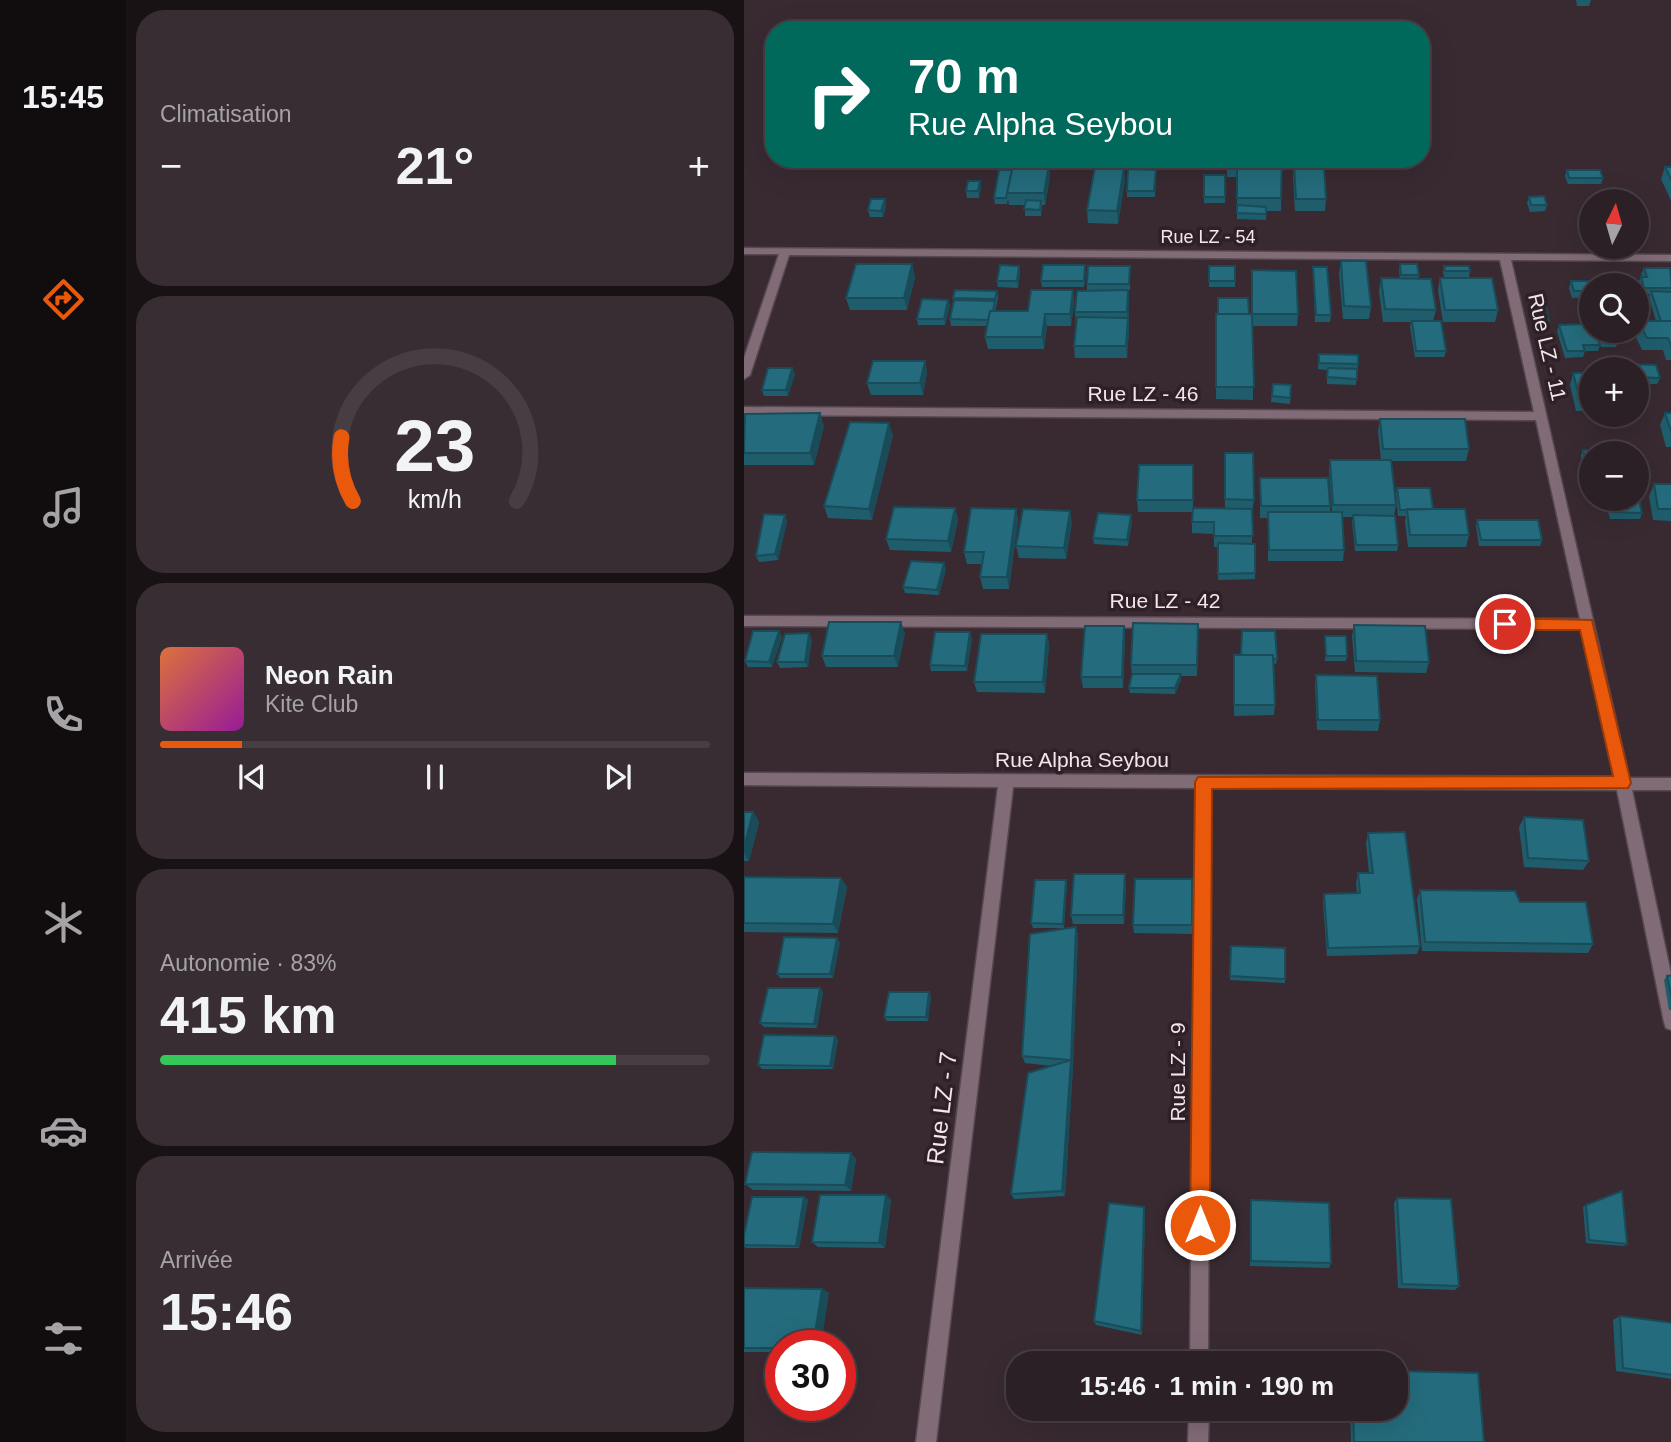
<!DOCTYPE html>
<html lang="fr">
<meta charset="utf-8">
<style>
:root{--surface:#2b2026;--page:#372d32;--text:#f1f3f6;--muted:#a6a3a7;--line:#473e43;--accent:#ea580c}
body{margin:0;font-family:Arial,sans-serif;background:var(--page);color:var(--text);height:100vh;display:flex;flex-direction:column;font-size:26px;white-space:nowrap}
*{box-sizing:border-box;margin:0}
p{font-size:23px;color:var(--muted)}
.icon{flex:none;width:38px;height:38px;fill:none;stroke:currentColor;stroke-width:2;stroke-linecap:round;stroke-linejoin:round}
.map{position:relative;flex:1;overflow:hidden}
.details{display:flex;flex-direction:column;gap:10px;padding:10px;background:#181215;width:618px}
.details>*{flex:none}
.top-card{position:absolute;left:21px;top:21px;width:665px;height:147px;border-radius:28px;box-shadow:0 7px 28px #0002,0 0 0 2px var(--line);background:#00695c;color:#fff;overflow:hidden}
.needle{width:46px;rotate:5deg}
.fabs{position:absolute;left:835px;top:189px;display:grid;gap:14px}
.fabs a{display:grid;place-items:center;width:70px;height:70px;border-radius:50%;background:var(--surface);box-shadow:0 7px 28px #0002,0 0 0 2px var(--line);font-size:35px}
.speed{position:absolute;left:21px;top:1330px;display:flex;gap:14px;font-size:35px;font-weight:700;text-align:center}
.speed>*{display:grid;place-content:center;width:91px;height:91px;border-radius:50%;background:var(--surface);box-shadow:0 7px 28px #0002,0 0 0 2px var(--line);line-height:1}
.speed .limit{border:10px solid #d22;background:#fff;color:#111}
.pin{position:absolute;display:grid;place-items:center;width:60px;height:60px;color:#fff;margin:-30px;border:4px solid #fff;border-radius:50%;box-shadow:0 2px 7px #0007}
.me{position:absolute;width:77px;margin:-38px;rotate:0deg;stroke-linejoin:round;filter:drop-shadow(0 0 5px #0008)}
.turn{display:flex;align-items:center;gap:24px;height:147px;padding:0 28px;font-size:32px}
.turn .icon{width:91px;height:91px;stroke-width:2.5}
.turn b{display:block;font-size:49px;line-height:60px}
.big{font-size:52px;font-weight:700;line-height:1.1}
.details .widget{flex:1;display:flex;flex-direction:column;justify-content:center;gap:10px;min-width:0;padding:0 24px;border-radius:28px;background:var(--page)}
.details .dial{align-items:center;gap:0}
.dial svg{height:182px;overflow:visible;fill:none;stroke:var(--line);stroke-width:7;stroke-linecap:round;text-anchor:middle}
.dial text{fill:var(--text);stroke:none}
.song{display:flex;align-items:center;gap:21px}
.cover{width:84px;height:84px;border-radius:10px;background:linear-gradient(135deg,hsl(20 70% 55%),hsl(300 70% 35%))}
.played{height:7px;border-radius:4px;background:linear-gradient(90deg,var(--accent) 15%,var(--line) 15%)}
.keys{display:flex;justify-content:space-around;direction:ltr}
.heat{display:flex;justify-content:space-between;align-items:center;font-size:38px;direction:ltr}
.charge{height:10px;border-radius:5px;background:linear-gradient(90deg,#34c759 83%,var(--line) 0)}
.trip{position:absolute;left:262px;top:1351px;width:402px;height:70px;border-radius:28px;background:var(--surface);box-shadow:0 7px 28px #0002,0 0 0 2px var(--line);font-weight:700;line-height:70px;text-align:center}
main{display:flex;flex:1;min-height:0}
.menu{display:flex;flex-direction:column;width:126px;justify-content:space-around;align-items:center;background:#110d0f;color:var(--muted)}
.menu .icon{width:49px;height:49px}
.menu .current{color:var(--accent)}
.menu b{font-size:32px;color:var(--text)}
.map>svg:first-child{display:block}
</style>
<main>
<nav class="menu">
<b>15:45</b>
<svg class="icon current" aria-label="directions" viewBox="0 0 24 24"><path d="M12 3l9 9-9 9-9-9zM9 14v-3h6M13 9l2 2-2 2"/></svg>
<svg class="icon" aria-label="music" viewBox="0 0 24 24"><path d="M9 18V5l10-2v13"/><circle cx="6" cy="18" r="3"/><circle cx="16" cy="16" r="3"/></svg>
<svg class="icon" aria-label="phone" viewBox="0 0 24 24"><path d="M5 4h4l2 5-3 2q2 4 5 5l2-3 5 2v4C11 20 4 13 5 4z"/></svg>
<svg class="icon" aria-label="climate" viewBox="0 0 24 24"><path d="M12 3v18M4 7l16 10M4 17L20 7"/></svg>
<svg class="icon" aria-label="car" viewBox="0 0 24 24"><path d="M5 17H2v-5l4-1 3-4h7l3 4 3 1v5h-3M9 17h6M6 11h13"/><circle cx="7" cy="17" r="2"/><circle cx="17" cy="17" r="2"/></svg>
<svg class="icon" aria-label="filters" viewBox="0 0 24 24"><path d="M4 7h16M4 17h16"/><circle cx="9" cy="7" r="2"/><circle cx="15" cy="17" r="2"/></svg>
</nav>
<section class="details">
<div class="widget"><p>Climatisation</p>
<div class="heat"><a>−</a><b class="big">21°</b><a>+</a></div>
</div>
<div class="widget dial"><svg viewBox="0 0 100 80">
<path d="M14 69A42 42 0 1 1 86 69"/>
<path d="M14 69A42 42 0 0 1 9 41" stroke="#ea580c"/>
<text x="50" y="56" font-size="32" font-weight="700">23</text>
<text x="50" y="72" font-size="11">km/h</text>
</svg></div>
<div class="widget">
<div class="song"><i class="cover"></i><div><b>Neon Rain</b><p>Kite Club</p></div></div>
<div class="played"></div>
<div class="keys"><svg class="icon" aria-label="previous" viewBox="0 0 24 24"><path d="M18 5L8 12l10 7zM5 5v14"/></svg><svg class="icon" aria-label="pause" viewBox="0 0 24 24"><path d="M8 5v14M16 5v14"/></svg><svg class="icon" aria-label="next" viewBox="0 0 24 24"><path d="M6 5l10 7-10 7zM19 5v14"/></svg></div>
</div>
<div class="widget"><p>Autonomie · 83%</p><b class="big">415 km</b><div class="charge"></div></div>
<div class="widget"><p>Arrivée</p><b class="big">15:46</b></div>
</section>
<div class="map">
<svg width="928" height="1442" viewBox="0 0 928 1442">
<rect width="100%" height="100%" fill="#392a32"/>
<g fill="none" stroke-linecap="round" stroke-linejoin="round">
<g stroke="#564850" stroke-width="3">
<path id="minor" d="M0,248L928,255V261L767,260L885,778H928V790H888L928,979V1030L922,1028L920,1022L873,790L466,788L464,1363H446L452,788L269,787L192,1442H172L254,787L0,785V773L871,777L838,629L0,626V616L836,619L792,420L0,415V407L790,412L756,260L45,255L6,375L0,379V358L35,254H0Z
M445,1409H465L464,1442H444Z"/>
</g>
<use href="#minor" fill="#816b77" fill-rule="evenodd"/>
</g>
<path fill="#1f5d6c" d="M832,0H847L845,6H833Z
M412,159H437L436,162L412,161Z
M483,159H538L537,211H522V220L493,219V177H483Z
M550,159H578L582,199L581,211H551L549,177Z
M305,165L306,177L301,205H298L297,216H281V205H265L264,199L263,204H251L250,198L268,170Z
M921,167H928V203L917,179Z
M380,168L381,180L374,224L344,223L343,210Z
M823,170L859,178L857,184H824L821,176Z
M460,175H481V203H460Z
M412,176L411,197H383V191Z
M236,181L237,188L235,198H223L222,191Z
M785,197L803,205L801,211L786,212L783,203Z
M142,206L139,217H126L124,210Z
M597,261L627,307L625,319H599L595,273Z
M168,264L171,277L163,310H106L102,298Z
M656,264L675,275L674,279L692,310L689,321L702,351L700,357H671L666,327L667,322H639L635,291L637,278L656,279L655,271Z
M275,266L276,272L274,288L254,287L253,281Z
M386,266V290H384L385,330L383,358H331L330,346L332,325L331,312L343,290V284Z
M465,266H491V287H465Z
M700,266L726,271L725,277H700L699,272Z
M569,267L587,315L586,322H571Z
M900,268L928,271V360H922L919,350H898L890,333L891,331H892L894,321H912L905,298L906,294H898L894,283L897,277H898L897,274Z
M508,270L554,314L553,326H509V400L472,399V314H508Z
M342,271L340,287H298L297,281Z
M696,278L754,310L751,322H699L694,290Z
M827,281L847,285V297L828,298L825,288Z
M329,290L330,302L327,326H303L300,349H244L241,337L243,326H207L206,319L210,303L209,298L253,291L254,298L251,311H284Z
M204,300L206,306L201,325H174L173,319Z
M835,302L847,331L856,345L854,351H841L839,357L821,358L813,331L815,325L838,324L833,308Z
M787,304L805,322L803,328H789L785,311Z
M856,331L874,340L872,347H857L854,336Z
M575,354L614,364L613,371L612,385L583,384V370L574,369Z
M181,361L183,373L179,395H127L123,383Z
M872,364L912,365L916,378L913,384H892V369H870Z
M48,368L51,374L44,396H20L18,390Z
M829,373H847V411H832L826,385Z
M529,384L547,385L546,404L527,402Z
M921,413H928V447H922L916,425Z
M0,416L80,426L70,465H0Z
M636,419L725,449L722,461H647L652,505L650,516L654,545L653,551H611L608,522L609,517H598L600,550L599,561H524V518H516V478L586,506V512H588L585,472L586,460H637L634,431Z
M149,435L128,520L84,518L80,506Z
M839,450L847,453V483H843L837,456Z
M481,453L510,500L508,512V544H511V579L474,580V547H470V534L448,533V512H394L393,500L449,465V508H481Z
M910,484H928V521L909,520L905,496Z
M653,488L689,509L725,535L722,547H664L661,521L662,516H654L652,494Z
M861,499H892L898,513L896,519H866Z
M211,508L214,520L207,552L146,550L142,539Z
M272,509L274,520L265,589H239L236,577L238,564H223L220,552Z
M41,515L43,522L34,560L15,562L12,556Z
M733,520L798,540L796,546H735L732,526Z
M388,521L384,546L350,544L349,538Z
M328,522L322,559L275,558L272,546Z
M202,569L195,595L161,593L159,587Z
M454,624L453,676H437V680L431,694L386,693L385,688L388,675L387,665Z
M610,625L685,662L682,673L611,672L608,636Z
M380,626L381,637L379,688H339L337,677Z
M35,631L38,637L28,667H4L1,661Z
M161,633L154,667H82L78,656Z
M303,634L305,645L301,693L233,692L230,682Z
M581,636L603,656L602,661H581Z
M228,638L223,671H187L186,665Z
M68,639L64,667L36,668L33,662Z
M490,655L533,659L532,664H529L531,705L530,715L490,716Z
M572,675L636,720L634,731L573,730L571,686Z
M0,812H9L15,822L5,861H0Z
M780,817L845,861L839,870L780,867L775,827Z
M624,833L676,946L673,954L583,956L579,903L580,894L613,893L612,883L614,873H625L622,843Z
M0,877L97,878L103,887L94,933L0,932Z
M448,879V934L390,933L389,925Z
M322,880L323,884L320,928H289L287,923Z
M382,884L380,924H329L327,915Z
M676,890L776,902L849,944L844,953L678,951L673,899Z
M332,927L334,936L329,1067L321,1196L270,1199L267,1194L308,1066L281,1063L278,1056Z
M96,942L89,978H36L33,974Z
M487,946L541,979V983L486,980Z
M928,975V1010H925L920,980L923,976Z
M76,988L79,992L73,1028L20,1027L16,1023Z
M187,996L184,1021H143L140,1017Z
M91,1036L94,1040L89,1069H18L14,1065Z
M107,1153L112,1159L107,1191L9,1190L1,1184Z
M142,1195L147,1200L141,1248L74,1247L68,1242Z
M60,1197L64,1200L55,1248H2L0,1246V1235Z
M653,1198L715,1286L711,1290L654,1288L650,1203Z
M507,1200L587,1263L585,1268L506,1266Z
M842,1205L883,1244L880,1246L842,1243L839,1207Z
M400,1207L401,1212L398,1335L352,1325L350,1321Z
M0,1288L78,1289L85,1293L37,1346V1352H0Z
M876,1316L928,1323V1379L872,1371L869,1320Z
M606,1409H653L740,1442H607Z"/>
<path fill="#194c58" d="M305,165L306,177L301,205L300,193Z
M380,168L381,180L374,224L373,211Z
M236,181L237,188L235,198L234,191Z
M141,199L142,206L139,217L137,211Z
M168,264L171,277L163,310L160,298Z
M275,266L276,272L274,288L273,281Z
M329,290L330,302L327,326L326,314Z
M384,290L385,302L384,324L383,312Z
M204,300L206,306L201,325L200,319Z
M301,314L303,326L300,349L298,337Z
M384,318L385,330L383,358L382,346Z
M181,361L183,373L179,395L176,383Z
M48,368L51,374L44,396L42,390Z
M76,413L80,426L70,465L66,453Z
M145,423L149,435L128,520L125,509Z
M211,508L214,520L207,552L204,541Z
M272,509L274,520L265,589L263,577Z
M326,511L328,522L322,559L320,548Z
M41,515L43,522L34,560L31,554Z
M387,515L388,521L384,546L383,540Z
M200,563L202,569L195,595L193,590Z
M157,622L161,633L154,667L150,656Z
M380,626L381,637L379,688L378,677Z
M35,631L38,637L28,667L25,662Z
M226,632L228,638L223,671L221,666Z
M65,633L68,639L64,667L61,662Z
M303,634L305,645L301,693L299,682Z
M437,674V680L431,694V688Z
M9,812L15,822L5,861L0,853V847Z
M381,874L382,884L380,924L379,915Z
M97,878L103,887L94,933L89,924Z
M322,880L323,884L320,928L319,924Z
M332,927L334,936L329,1067L321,1196L318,1191Z
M93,938L96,942L89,978L86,974Z
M76,988L79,992L73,1028L70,1024Z
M185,992L187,996L184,1021L182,1017Z
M91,1036L94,1040L89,1069L86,1066Z
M107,1153L112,1159L107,1191L101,1185Z
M142,1195L147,1200L141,1248L135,1243Z
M60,1197L64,1200L55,1248L52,1246Z
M400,1207L401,1212L398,1335L397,1331Z
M78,1289L85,1293L77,1346H69Z"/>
<path fill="#246c7d" stroke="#194c58" stroke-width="2" d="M483,159H538L537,198H493V165H483Z
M551,159H578L579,165L551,164Z
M269,164L305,165L300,193H263Z
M550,164L580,165L582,199H552Z
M351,167L380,168L373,211L343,210Z
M921,167H928V181Z
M384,169L412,170L410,191H383Z
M255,170H268L262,198H250Z
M823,170H856L859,178H825Z
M460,175H481V197H460Z
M224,181H236L234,191H222Z
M800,196L803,205H787L785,197Z
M127,199H141L137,211L124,210Z
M282,200L297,201L296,210L280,209Z
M493,205L522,207V214L493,213Z
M597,261H622L627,307L600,306Z
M112,264H168L160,298H102Z
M656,264H673L675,275H657Z
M256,265L275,266L273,281H253Z
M299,265H341L340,281H297Z
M344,266H386L385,284H343Z
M465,266H491V281H465Z
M700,266H725L726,271H701Z
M569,267H583L587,315H572Z
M900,268H926L928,288H900L897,277H903Z
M508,270L552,271L554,314H508Z
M637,278L687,279L692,310L641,309Z
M696,278H748L754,310H701Z
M827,281H854L855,285H847V291H830Z
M211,290L253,291L251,299L209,298Z
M287,290H329L326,314H301L298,337H241L246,311H284Z
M384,290L383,312H331L333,291Z
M907,291L928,292V321H917Z
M474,298H504L505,314H474Z
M178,299L204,300L200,319H173Z
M210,300L251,301L249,311H246L244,320L206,319Z
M835,302H847V331H851L856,345H839L841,351H823L815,325L842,324Z
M787,304H801L805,322H791Z
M472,314H508L510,387H472Z
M333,317L384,318L382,346H330Z
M668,321H697L702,351H672Z
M894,321H928V348L924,338H903Z
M856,331H871L874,340L860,341Z
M575,354L614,355V364L575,363Z
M129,361H181L176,383H123Z
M872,364L912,365L916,378L892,377V369H873Z
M24,368H48L42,390H18Z
M584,368L613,369V379L583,377Z
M829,373H847V399H836Z
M529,384L547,385L546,398L528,396Z
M76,413L66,453H0L1,414Z
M921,413H928V434Z
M636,419H721L725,449H639Z
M106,422L145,423L125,509L80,506Z
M839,450H873V453H847V476H845Z
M481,453H509L510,500L481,499Z
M586,460H647L652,505H589Z
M395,465H449V500H393Z
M516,478H584L586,506H517Z
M910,484H928V509H914Z
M653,488H686L689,509L656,510Z
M893,491L898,513L868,512L865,499H892Z
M150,507L211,508L204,541L142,539Z
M227,508L272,509L263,577H236L240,552H220Z
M449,508L508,509L509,536H470V522H448Z
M279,509L326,511L320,548L272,546Z
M663,509H721L725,535H666Z
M524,512H598L600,550H525Z
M354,513L387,515L383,540L349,538Z
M20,514L41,515L31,554L12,556Z
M609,515L651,516L654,545H612Z
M733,520H794L798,540H737Z
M474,543L511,544V573L474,574Z
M167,561L200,563L193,590L159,587Z
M85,622H157L150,656H78Z
M389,623L454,624L453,665H387Z
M610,625L681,626L685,662L612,661Z
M341,626H380L378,677H337Z
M9,631H35L25,662L1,661Z
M498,631H531L533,659H529V655H497Z
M191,632H226L221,666L186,665Z
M65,633L61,662H33L41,634Z
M237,634H303L299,682H230Z
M581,636H602L603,656H582Z
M490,655H529L531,705H490Z
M388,674H437L431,688H385Z
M572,675L633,676L636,720H574Z
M0,812H9L0,847Z
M780,817L839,820L845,861L784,858Z
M661,832L676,946L584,948L580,894L616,893L614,873H629L624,833Z
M330,874H381L379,915H327Z
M0,877L97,878L89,924L0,923Z
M391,879H448V925H389Z
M291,880H322L319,924L287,923Z
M676,890L771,891L776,902H842L849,944L681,942Z
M332,927L327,1060L278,1056L286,934Z
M40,937L93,938L86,974H33Z
M487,946L541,948V979L486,976Z
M928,975V999L923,976Z
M24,988H76L70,1024L16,1023Z
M145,992H185L182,1017H140Z
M20,1035L91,1036L86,1066L14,1065Z
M327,1060L318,1191L267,1194L284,1073Z
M8,1152L107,1153L101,1185L1,1184Z
M878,1191L883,1244L845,1240L842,1205Z
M76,1195H142L135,1243L68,1242Z
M8,1197H60L52,1246L0,1245V1235Z
M653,1198L707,1199L715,1286L658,1284Z
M507,1200L585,1203L587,1263L507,1261Z
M365,1203L400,1207L397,1331L350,1321Z
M0,1288L78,1289L69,1346H37V1348H0Z
M876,1316L928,1323V1375L879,1368Z
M653,1371L734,1373L740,1442H610L609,1409H653Z"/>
<path fill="#ea580c" stroke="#983908" stroke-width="2" d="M761,618L848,620L887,783L884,788L468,789L466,1225L463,1232L456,1235L449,1232L446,1225L451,782L454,777L869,776L836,630H761L753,624Z"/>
<g text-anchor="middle" stroke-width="7" stroke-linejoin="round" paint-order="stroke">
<g font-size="18" fill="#f1e6eb" stroke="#2f2028">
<text x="464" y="243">Rue LZ - 54</text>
</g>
<g font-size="21" fill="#f1e6eb" stroke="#2f2028">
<text transform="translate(803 347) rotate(77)" y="7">Rue LZ - 11</text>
<text x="399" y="401">Rue LZ - 46</text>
<text x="421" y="608">Rue LZ - 42</text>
<text x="338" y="767">Rue Alpha Seybou</text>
<text transform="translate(434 1072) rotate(-90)" y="7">Rue LZ - 9</text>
</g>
<g font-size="24" fill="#f1e6eb" stroke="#2f2028">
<text transform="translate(198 1108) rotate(-83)" y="8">Rue LZ - 7</text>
</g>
</g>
</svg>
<div class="fabs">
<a><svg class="needle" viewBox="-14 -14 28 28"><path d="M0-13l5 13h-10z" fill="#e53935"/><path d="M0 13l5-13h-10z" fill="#a6a3a7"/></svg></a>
<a><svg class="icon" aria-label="search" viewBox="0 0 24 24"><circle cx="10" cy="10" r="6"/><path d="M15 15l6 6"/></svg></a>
<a>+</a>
<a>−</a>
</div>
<div class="speed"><div class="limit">30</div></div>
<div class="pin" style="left:761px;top:624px;background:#d93025"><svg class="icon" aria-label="arrive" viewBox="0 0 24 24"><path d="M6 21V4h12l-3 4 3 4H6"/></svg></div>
<svg class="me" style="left:456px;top:1225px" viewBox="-20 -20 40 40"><circle r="17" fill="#ea580c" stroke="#fff" stroke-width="3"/><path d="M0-11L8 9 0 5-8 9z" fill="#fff"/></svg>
<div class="trip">15:46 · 1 min · 190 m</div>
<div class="top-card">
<div class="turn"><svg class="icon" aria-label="right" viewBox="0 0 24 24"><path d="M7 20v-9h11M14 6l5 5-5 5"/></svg><div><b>70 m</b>Rue Alpha Seybou</div></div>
</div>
</div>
</main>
